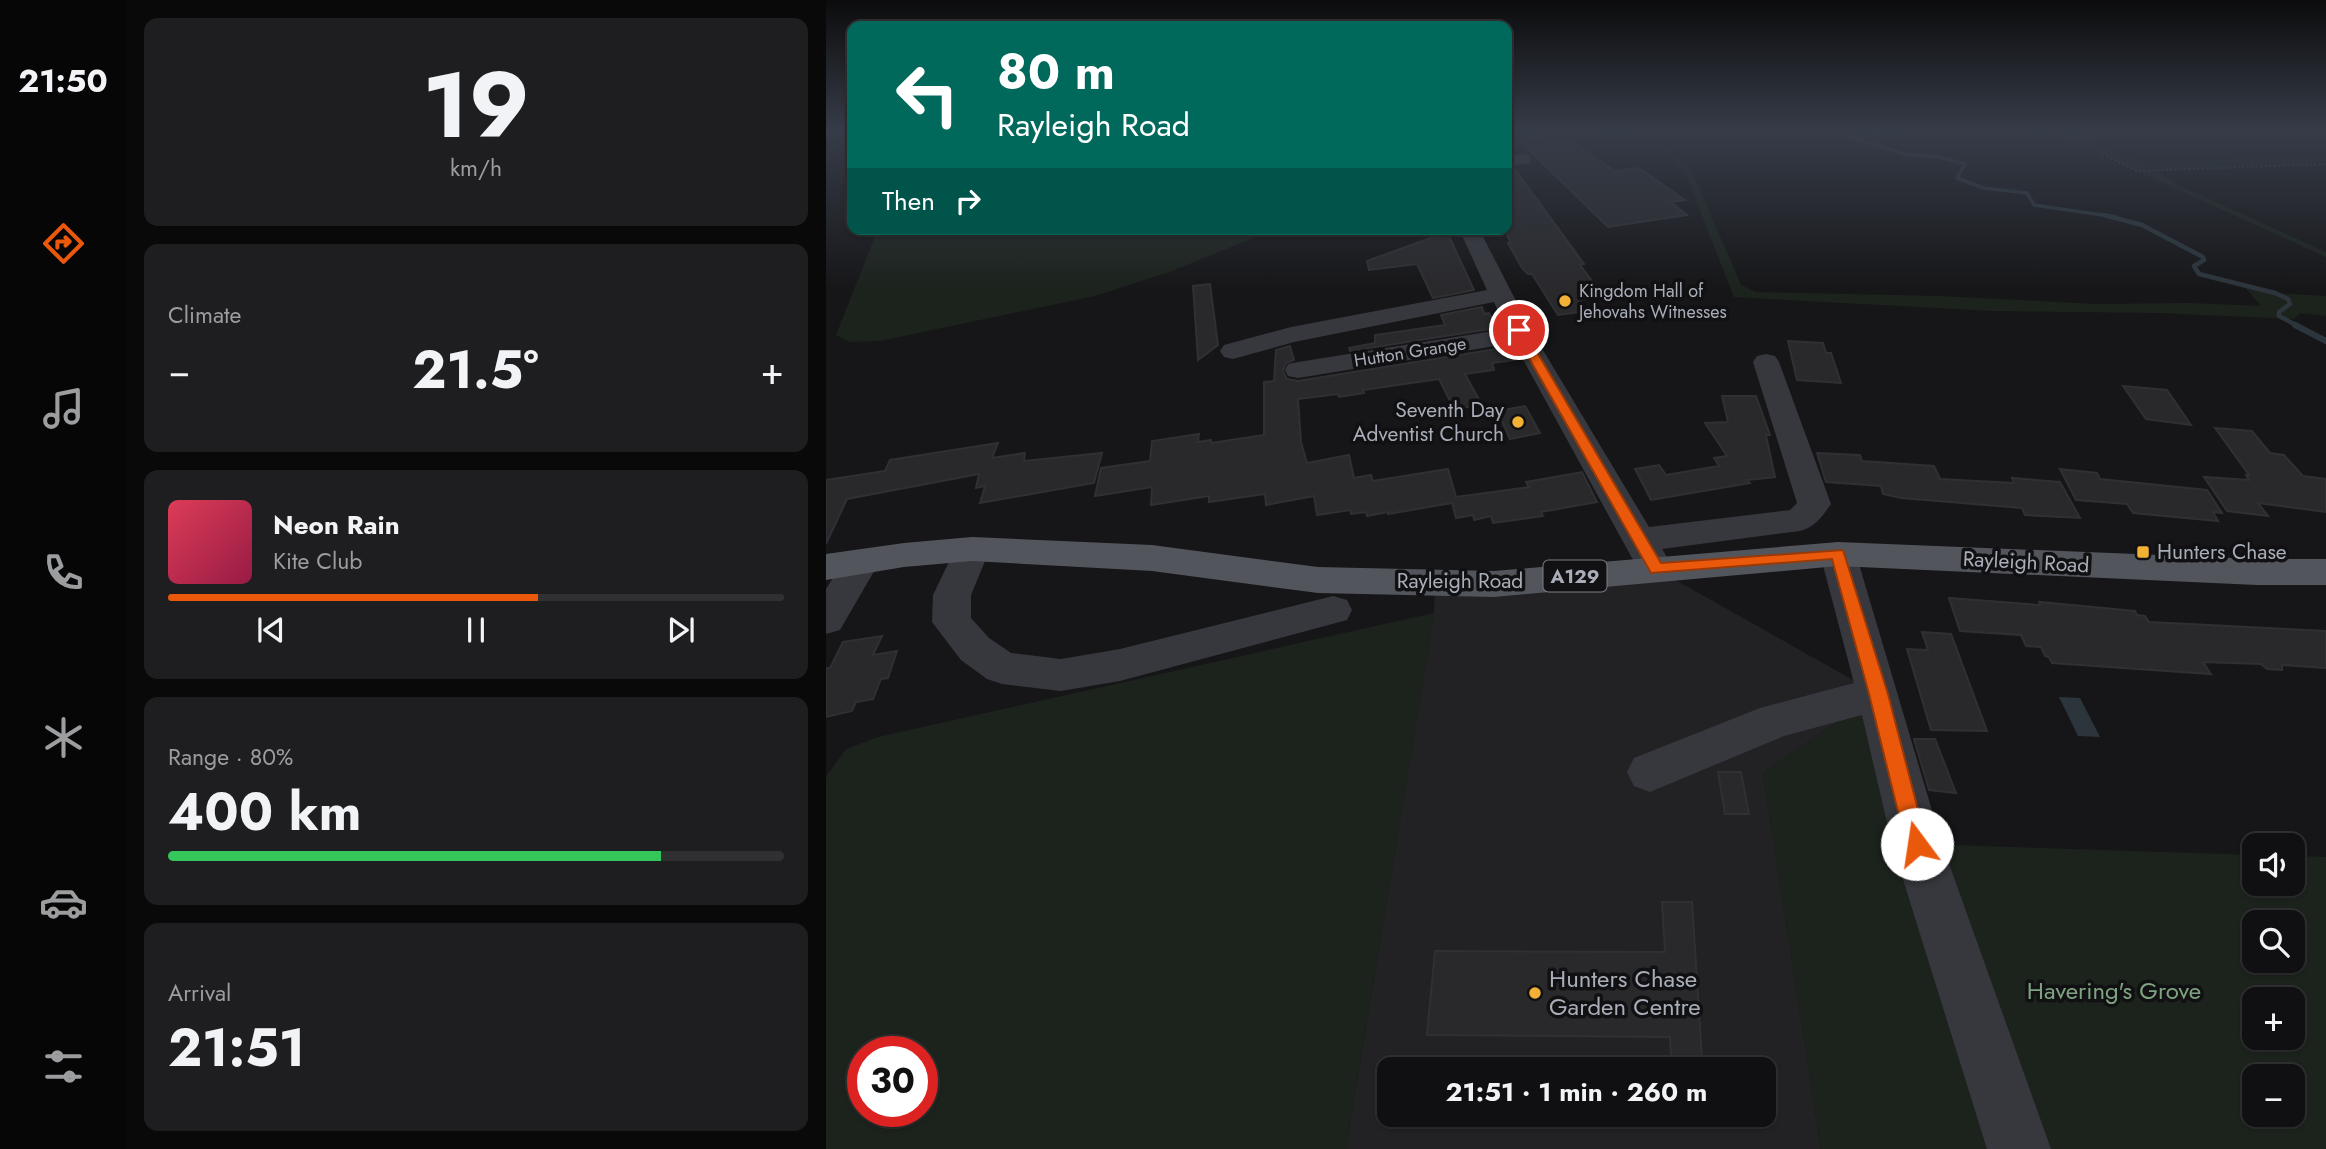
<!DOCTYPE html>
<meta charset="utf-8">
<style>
:root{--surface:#101012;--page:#1e1e20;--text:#f1f3f6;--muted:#9c9d9f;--line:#303032;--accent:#ea580c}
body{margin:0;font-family:Jost,sans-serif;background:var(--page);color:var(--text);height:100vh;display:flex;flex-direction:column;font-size:26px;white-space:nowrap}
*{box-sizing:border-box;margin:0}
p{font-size:23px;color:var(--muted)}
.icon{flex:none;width:38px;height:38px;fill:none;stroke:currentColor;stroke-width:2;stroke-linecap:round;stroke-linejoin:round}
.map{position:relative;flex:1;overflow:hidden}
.side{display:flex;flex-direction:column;gap:18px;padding:18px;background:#09090a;width:700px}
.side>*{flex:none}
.banner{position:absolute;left:21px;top:21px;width:665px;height:214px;border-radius:14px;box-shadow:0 2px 5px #0004,0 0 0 2px var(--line);background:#00695c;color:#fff;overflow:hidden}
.buttons{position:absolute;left:1416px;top:833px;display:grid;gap:14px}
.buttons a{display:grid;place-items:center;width:63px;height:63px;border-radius:14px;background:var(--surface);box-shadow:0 2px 5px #0004,0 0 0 2px var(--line);font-size:35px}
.speed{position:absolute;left:21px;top:1036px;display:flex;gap:14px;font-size:35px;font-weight:700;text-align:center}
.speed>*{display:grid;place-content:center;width:91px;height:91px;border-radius:50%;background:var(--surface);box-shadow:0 2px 5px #0004,0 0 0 2px var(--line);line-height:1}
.speed .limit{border:10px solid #d22;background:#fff;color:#111}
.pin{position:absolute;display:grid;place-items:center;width:60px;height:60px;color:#fff;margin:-30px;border:4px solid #fff;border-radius:50%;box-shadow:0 2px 7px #0007}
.me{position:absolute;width:77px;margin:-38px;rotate:346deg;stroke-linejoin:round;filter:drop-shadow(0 0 5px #0008)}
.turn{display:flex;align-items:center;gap:24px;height:147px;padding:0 35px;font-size:32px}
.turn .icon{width:91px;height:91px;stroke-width:2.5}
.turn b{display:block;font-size:49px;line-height:60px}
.then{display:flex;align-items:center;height:66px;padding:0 35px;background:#0003;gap:14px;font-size:26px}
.big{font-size:52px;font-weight:700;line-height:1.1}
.side .card{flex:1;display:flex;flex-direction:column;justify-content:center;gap:10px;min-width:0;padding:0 24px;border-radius:14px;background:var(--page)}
.side .dial{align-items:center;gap:0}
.dial b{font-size:91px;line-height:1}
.song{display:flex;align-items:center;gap:21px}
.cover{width:84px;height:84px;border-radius:10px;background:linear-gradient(135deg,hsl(350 70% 55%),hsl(340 70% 35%))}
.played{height:7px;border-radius:4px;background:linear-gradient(90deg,var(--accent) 60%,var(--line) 60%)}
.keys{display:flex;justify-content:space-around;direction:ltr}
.heat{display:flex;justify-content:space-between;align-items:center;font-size:38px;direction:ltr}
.charge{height:10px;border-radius:5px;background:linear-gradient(90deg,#34c759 80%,var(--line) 0)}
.trip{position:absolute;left:551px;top:1057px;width:399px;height:70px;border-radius:14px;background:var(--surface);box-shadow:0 2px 5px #0004,0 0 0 2px var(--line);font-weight:700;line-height:70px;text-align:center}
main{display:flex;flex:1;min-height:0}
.menu{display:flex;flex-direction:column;width:126px;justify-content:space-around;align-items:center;background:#060607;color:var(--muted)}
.menu .icon{width:49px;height:49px}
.menu .current{color:var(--accent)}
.menu b{font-size:32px;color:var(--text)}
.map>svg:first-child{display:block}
</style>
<main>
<nav class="menu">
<b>21:50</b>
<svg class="icon current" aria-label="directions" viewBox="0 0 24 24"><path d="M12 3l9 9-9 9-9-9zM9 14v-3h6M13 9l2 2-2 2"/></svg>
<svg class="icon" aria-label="music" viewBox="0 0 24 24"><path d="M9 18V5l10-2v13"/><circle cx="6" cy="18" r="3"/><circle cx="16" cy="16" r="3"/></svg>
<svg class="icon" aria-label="phone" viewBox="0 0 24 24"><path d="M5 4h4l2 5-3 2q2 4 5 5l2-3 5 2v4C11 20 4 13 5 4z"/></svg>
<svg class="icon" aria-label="climate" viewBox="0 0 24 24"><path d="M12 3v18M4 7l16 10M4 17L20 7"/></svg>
<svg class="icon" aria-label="car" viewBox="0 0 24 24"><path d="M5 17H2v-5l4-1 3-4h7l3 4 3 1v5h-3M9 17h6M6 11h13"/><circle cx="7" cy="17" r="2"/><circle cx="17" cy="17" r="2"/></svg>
<svg class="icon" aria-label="filters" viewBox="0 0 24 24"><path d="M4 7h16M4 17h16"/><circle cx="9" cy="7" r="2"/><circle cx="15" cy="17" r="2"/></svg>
</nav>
<section class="side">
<div class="card dial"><b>19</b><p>km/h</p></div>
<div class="card"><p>Climate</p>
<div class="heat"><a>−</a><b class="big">21.5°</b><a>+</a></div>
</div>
<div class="card">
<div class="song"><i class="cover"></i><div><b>Neon Rain</b><p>Kite Club</p></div></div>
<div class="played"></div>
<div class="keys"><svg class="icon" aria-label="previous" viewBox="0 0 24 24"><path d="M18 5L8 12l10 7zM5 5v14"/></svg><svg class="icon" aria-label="pause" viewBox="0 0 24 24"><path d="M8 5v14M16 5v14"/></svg><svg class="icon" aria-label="next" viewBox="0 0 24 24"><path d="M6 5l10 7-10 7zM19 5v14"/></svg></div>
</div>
<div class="card"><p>Range · 80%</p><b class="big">400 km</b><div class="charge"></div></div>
<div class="card"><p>Arrival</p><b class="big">21:51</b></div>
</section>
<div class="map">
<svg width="1500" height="1149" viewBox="0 0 1500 1149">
<rect width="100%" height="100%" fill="#161618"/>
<path fill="#222225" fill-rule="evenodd" d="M830,569L1052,694L937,773L995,1149H520L608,613L609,582ZM564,1069H938V1115H564Z"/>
<path fill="#1c231d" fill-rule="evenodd" d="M818,130L865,169L915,285L930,292L1114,296L1271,304L1363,303L1435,306L1419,287L1449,293L1500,296V316L1474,313L1468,319L1333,313L1167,311L908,297L858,170L819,132L681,149V141Z
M1236,130H1248L1296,157L1317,162L1500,157V162L1333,171L1350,184L1500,252V257L1311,171L1252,141Z
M52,229H449L346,271L269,296L54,341L23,342L10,335Z
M608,613L520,1149H0V777L20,749L52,737ZM37,1052H96V1111H37Z
M1052,694L1095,844L1428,855V884H1466L1467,856L1500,857V1149H995L937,773ZM1428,922H1466V961H1428ZM1428,999H1466V1038H1428ZM1428,1076H1466V1115H1428Z"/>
<path fill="#2c353c" d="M1233,697L1254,698L1274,737L1252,736Z"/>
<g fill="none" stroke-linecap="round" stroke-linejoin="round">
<path stroke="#2c353c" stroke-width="3.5" d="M1064,130L1067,133L1025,137L1078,154L1113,157L1139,164L1131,178L1157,188L1201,193L1208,205L1290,217"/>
<path stroke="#2c353c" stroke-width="4.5" d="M1278,215L1316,225L1377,257L1378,260L1368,266L1373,274L1449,293L1462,299L1464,304L1453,312V316L1472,326"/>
<path stroke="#2c353c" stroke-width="6" d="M1469,325L1500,341"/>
</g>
<path fill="#29292c" stroke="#303034" stroke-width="2" d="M745,142L789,171L813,168L859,200L845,202L861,215L782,227L700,147Z
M688,168L758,264L754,265L778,297L754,300L762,311L732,315L706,274H702L696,268L682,243L685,242L681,236V169Z
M621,232L648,290L607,298L591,264L543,270L541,261Z
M384,284L392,345L372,360L367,286Z
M656,307L658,314L663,313L671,328L524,351L523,348L549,343V335L619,325L615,315Z
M962,341L997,343L1000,353H1005L1015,383L971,380Z
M464,346L468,360L460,363L457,371L461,379L472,381L682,347L689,360L666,363L668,370L639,374L656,405L628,409L613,379L537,390L538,393L513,397L512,394L472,399L475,442L481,463L523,455L528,478L545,475L547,481L622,469L630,497L703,487L700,482L756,472L771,502L715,512L717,516L667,523L665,516L648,520L647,515L630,518L626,503L562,514V512L541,516L540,512L525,514L524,510L491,515L488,496L440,505L439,494L383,502V496L325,505L326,487L269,496L275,468L324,461L326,441L373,434L372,442L385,440V443L438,435V382L448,381L450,350Z
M1297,386L1341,390L1365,425L1320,419Z
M896,396H930L944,435H940L949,477L921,480L924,483L825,500L809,469L833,465L840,475L893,466L888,458L901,456L879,423L902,422Z
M699,406L714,433L684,439L671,411Z
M1389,428L1426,431L1444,453L1458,455L1477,476L1500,479V512L1432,503L1442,516L1401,511L1378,477L1423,480L1420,475H1423Z
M172,443L166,458L199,453L198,461L276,453L268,483L154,503L159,486L150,488L153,474L21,499L0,544V480L59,471L64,460Z
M991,453L1034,455L1036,461L1108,466L1114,479L1188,483L1186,478L1234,482L1254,518L1199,515L1196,508L1075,498L1057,494L1055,486L1000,482Z
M1234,469L1271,473L1274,479L1381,490L1396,513L1387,512L1392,521L1307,513L1301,504L1250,500Z
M1123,598L1214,605L1213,602L1309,611L1311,615L1319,616L1323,622L1500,631V668L1456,665V670L1441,669L1435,664L1377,662L1385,674L1226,663L1223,657L1219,656L1215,647L1200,646L1195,635L1134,631Z
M1096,632L1125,634L1161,731L1105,730L1081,649L1102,650Z
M56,636L47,655L71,651L62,678L55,679L47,699L30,702L26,711L0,717V668H4L17,642Z
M1088,739H1109L1130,793L1103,790Z
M892,772H915L923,814H899Z
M836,902H866L876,1058L845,1057L844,1037L601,1035L609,951L839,952Z"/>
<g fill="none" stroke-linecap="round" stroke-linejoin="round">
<path stroke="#3d3f44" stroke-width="2" stroke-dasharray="2 2.5" stroke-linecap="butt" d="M1228,130L1311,171L1500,164"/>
<path fill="#37383d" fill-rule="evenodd" d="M697,154L703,155L705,159L703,163L681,167V157Z
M633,229H653L705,330L823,527L964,510L971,503L927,362L931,356L940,354L949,356L953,362L1005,504C996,517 989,527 974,531L836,549L848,569L843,578L830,581L817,578L812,569L688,343L472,378L462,376L459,370L462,364L472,362L680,329L668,302L468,342L407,359L398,357L394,351L398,345L465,327L661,290Z
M146,537L159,541L164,549L145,595V618L163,638L185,653L235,659L294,649L507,596L521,600L526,610L521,620L294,681L235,691L176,684L161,679L135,660L106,622L107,595L133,541Z
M1012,542L1025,546L1030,554L1116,844L1225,1149H1161L1066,844L1036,715L958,736L824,792L808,786L801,772L808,758L934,708L1028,683L994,554L999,546Z
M36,549L49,552L54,561L14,630L0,634V589L23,552Z"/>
<path fill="#53555c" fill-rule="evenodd" d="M146,537L326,545L492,567L668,571L1012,542L1431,559H1500V585H1431L1012,566L668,597L492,593L326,571L146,561L78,567L0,580V554L78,543Z"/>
</g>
<linearGradient id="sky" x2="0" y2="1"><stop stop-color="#0c0c0d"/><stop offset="0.45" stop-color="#363c48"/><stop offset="1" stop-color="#363c48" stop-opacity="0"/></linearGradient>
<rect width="1500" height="291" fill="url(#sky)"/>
<path fill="#ea580c" stroke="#983908" stroke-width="2" d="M693,327L698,330L835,563L1017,550L1062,694L1101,844L1098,851L1091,854L1083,851L1080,844L1043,694L1006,559L825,573L687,330Z"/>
<g fill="#f2b134" stroke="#111113" stroke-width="2.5">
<circle cx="739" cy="301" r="7"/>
<circle cx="692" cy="422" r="7"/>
<rect x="1310" y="545" width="14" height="14" rx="3.5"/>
<circle cx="709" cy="993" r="7"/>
</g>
<g text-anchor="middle" stroke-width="7" stroke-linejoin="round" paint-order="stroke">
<g font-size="18" fill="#a8adb8" stroke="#111113" text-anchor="start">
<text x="753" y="297">Kingdom Hall of<tspan x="753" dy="21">Jehovahs Witnesses</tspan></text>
</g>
<g font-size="18" fill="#a8adb8" stroke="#111113">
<text transform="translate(584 352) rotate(-9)" y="6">Hutton Grange</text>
</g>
<rect fill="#111113" stroke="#7b7e86" stroke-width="2" x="717.5" y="560.5" width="63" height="31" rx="5"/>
<g font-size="19" font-weight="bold" fill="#a8adb8">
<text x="749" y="583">A129</text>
</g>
<g font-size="21" fill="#a8adb8" stroke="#111113" text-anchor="end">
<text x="678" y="417">Seventh Day<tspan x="678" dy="24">Adventist Church</tspan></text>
<text x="1331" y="559" text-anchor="start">Hunters Chase</text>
</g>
<g font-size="21" fill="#a8adb8" stroke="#111113">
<text transform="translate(1200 562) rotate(3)" y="7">Rayleigh Road</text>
<text x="634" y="588">Rayleigh Road</text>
</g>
<g font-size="24" fill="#a8adb8" stroke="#111113" text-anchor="start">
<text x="723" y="987">Hunters Chase<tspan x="723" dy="28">Garden Centre</tspan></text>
</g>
<g font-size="24" fill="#7fa381" stroke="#111113">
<text x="1288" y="999">Havering's Grove</text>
</g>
</g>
</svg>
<div class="buttons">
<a><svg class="icon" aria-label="sound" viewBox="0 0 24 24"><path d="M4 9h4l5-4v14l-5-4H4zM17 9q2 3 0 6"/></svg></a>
<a><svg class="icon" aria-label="search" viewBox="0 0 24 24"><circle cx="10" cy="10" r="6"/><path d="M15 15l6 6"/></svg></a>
<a>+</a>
<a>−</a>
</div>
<div class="speed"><div class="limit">30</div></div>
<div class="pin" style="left:693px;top:330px;background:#d93025"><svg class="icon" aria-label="arrive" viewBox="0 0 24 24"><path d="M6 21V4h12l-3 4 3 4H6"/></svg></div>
<svg class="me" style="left:1091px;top:844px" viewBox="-20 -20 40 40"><circle r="19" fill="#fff"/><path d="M0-13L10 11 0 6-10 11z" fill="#ea580c"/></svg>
<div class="trip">21:51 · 1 min · 260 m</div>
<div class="banner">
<div class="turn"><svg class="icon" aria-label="left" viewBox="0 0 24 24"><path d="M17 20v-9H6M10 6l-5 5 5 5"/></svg><div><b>80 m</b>Rayleigh Road</div></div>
<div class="then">Then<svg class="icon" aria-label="right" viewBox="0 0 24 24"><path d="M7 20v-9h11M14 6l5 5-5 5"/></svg></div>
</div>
</div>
</main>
